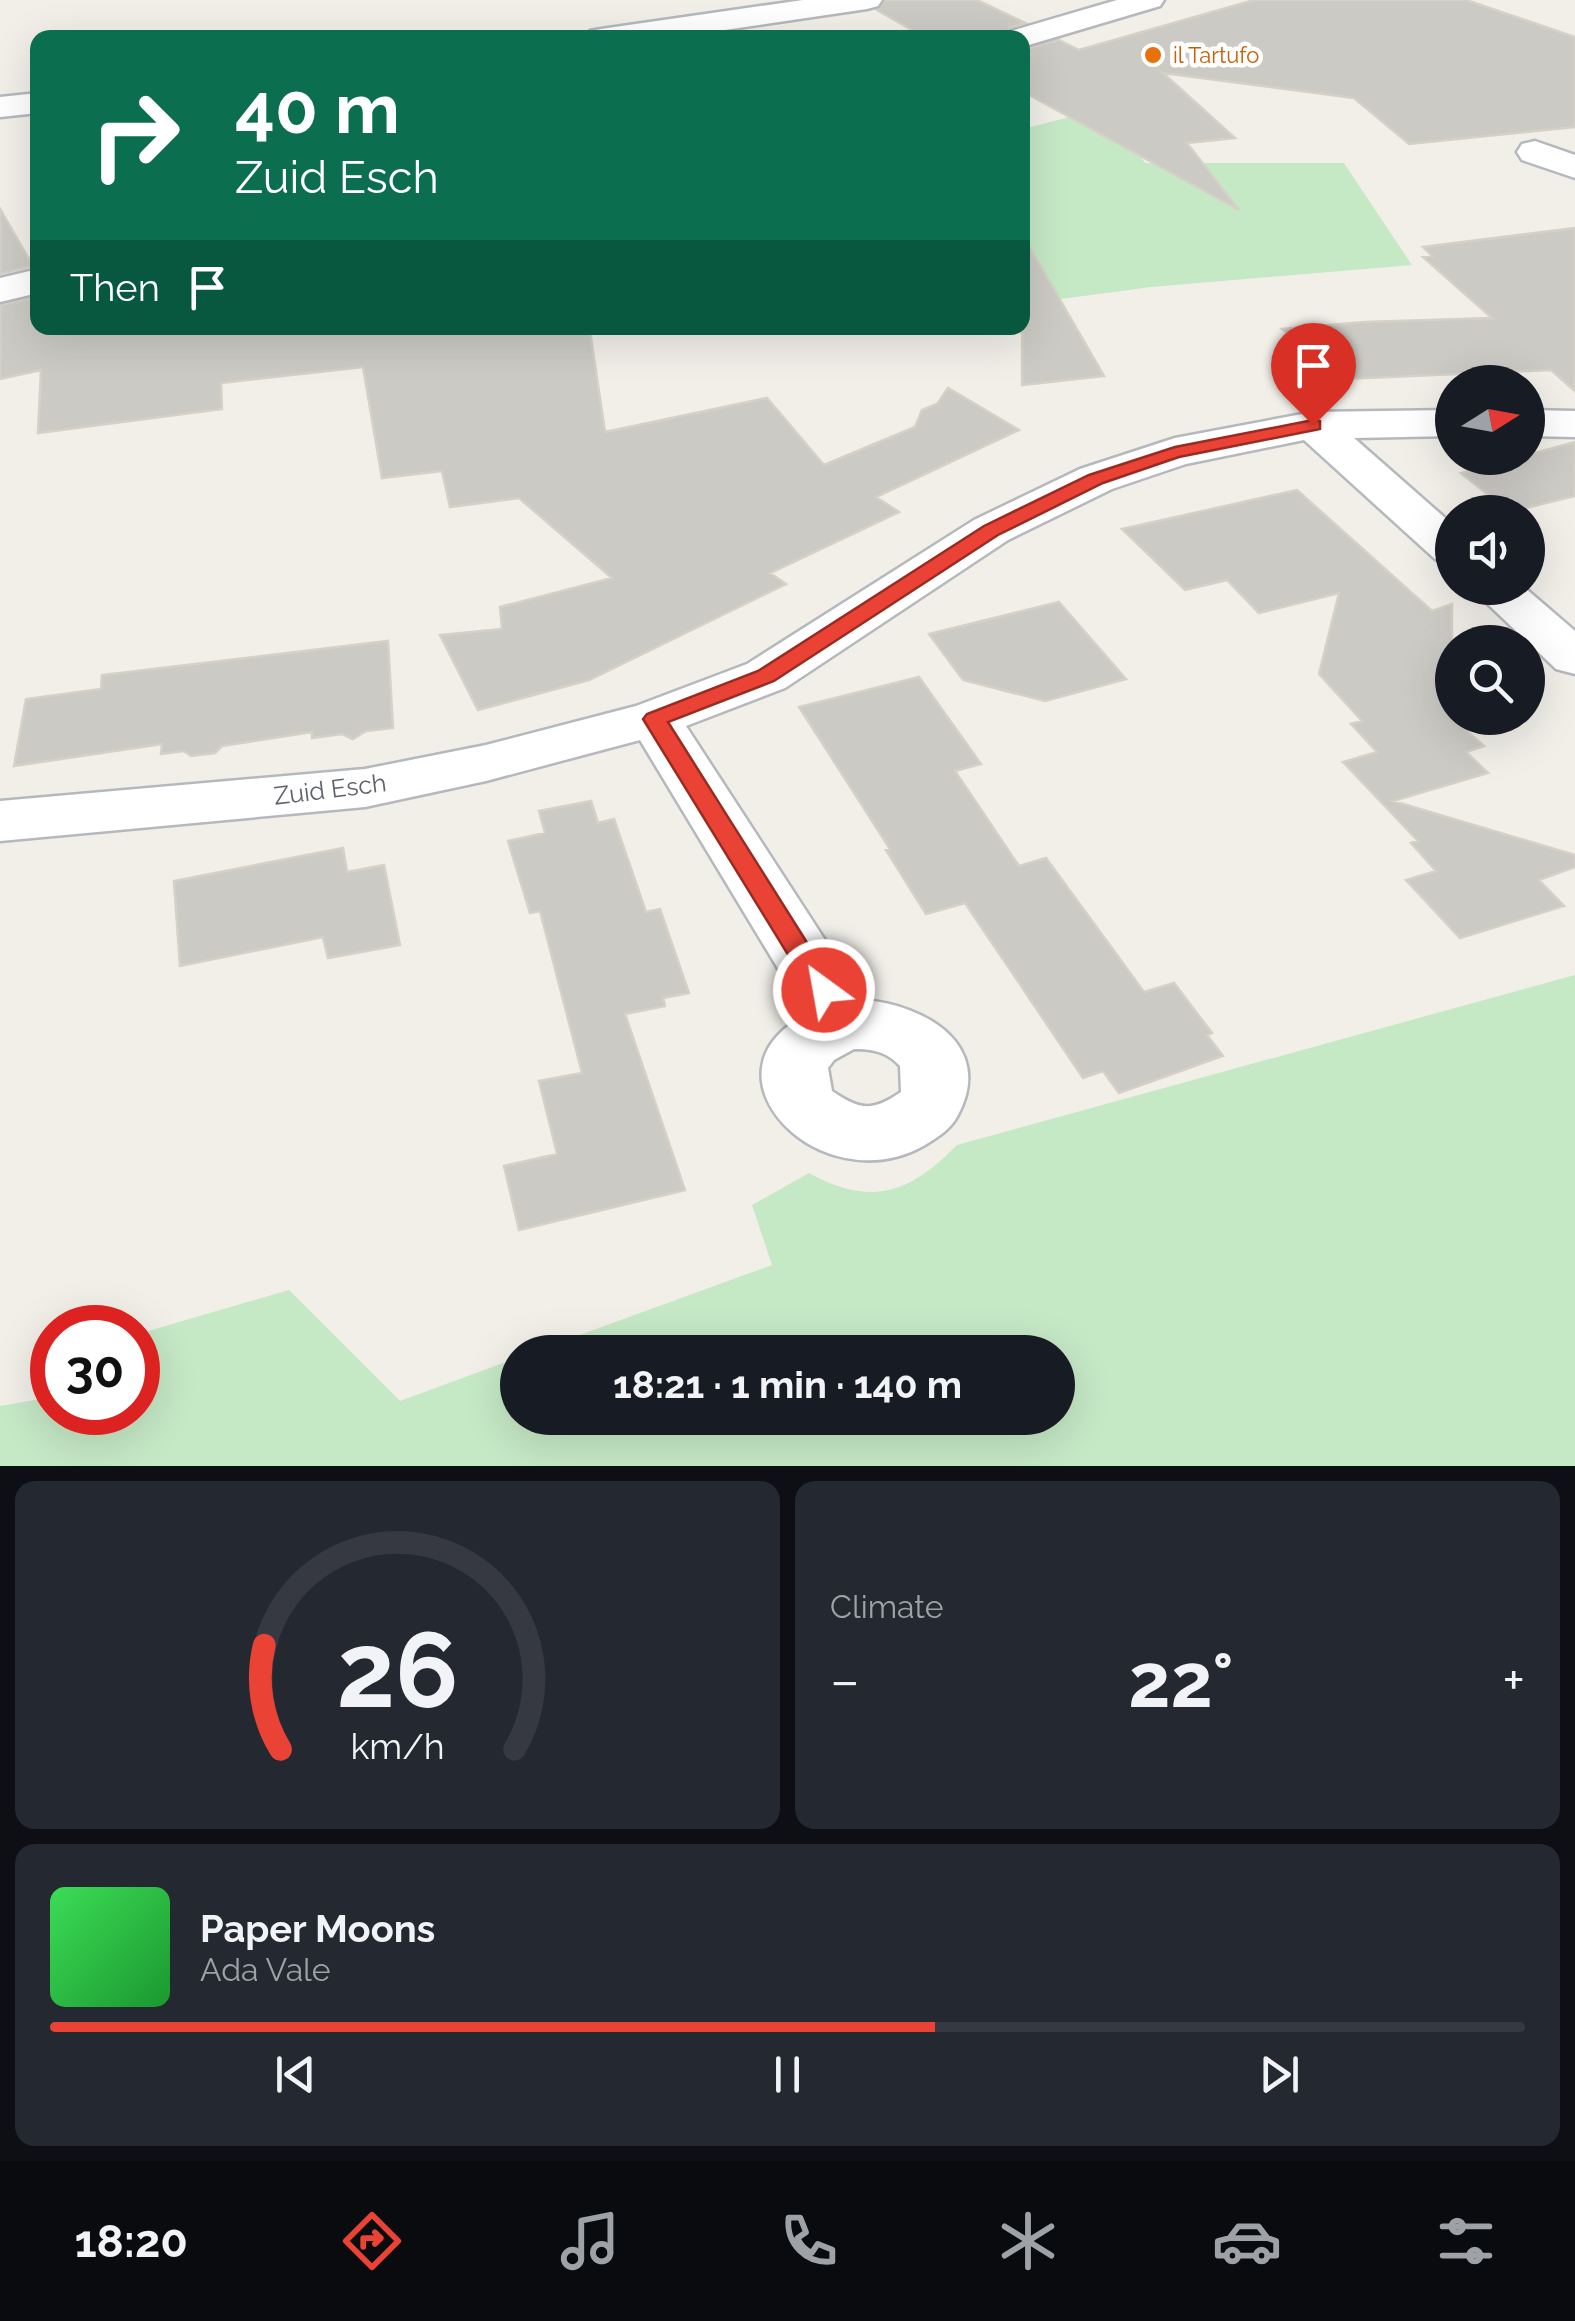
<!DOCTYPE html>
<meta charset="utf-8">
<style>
:root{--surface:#171b24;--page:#242831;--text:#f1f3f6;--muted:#9ea1a6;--line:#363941;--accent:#ea4335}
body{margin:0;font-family:Raleway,sans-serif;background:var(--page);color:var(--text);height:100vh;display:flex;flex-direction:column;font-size:38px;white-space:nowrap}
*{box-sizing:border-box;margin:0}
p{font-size:32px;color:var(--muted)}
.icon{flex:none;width:55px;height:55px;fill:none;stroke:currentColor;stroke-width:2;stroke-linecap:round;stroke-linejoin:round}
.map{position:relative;height:1466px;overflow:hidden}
.sheet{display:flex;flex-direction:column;gap:15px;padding:15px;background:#0d0f14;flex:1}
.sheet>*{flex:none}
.guide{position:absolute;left:30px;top:30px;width:1000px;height:305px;border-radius:20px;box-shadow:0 10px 40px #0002;background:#0b6e4f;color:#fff;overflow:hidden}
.needle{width:65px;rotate:79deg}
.tools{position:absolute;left:1435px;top:365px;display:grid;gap:20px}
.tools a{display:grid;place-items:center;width:110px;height:110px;border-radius:50%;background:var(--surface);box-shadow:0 10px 40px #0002;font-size:50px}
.speed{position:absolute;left:30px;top:1305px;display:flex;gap:20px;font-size:50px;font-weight:700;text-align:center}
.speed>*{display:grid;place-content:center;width:130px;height:130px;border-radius:50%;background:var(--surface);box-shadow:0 10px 40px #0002;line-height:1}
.speed .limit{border:15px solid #d22;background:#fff;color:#111}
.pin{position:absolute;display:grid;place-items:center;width:85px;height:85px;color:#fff;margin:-102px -42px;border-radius:50% 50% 50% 0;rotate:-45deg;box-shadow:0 0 10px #0007}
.pin .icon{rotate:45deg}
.me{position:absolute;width:110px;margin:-55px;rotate:328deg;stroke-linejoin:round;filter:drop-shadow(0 0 8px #0008)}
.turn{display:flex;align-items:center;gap:35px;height:210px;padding:0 40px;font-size:45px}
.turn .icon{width:130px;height:130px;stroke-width:2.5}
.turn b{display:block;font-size:70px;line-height:85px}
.then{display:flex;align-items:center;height:95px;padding:0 40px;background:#0003;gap:20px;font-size:38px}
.big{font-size:75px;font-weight:700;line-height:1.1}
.sheet .card{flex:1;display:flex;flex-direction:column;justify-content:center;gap:15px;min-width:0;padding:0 35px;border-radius:20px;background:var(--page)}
.sheet .dial{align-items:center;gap:0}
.dial svg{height:260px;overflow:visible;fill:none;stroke:var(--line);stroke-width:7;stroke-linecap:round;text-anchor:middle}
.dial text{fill:var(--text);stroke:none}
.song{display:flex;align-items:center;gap:30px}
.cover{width:120px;height:120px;border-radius:15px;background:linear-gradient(135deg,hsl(130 70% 55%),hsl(130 70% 35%))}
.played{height:10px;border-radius:5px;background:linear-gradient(90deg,var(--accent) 60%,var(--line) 60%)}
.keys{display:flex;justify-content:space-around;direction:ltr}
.heat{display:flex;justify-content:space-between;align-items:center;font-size:55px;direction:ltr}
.sheet .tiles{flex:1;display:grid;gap:15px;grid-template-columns:1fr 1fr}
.card:last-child{grid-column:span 2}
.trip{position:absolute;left:500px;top:1335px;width:575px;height:100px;border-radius:50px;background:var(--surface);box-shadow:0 10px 40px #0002;font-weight:700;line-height:100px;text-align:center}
.tab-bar{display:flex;height:160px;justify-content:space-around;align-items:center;background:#090b0e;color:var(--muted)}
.tab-bar .icon{width:70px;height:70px}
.tab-bar .on{color:var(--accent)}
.tab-bar b{font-size:45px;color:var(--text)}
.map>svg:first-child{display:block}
</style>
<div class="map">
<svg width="1575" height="1466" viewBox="0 0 1575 1466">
<rect width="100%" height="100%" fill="#f1efe8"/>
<path fill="#c5e8c5" d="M1108,107L1145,163H1344L1412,265L1151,287L1023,304V129Z
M1575,975V1466H0V1406L52,1397V1412H138V1334L289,1290L400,1401L517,1358L518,1418H1058V1352H533L772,1265L752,1205L809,1173C871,1207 909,1194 957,1145Z"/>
<path fill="#cccac5" stroke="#d6d1c6" stroke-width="2.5" d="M886,0H977L1025,23L1010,27L1004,38H926L877,10Z
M1254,0H1466L1575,37V127L1409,144L1354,98L1163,73L1235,138L1187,143L1239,210L1022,91V50L1059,40L1079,50Z
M0,209L33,266L0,274Z
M1575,228V391L1551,370L1344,379L1282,329L1365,322L1492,318L1423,257L1432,256L1423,247Z
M1022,234L1104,376L1022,385Z
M38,297V328H586L590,331L605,432L767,398L824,465L915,427L922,410L937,404L948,388L1019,430L876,497L899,512L770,573L786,584L589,680L478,710L440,635L502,629L500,607L612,578L519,498L450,507L442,471L382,478L363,367L221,383L222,409L38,433L41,370L0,379V305Z
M1575,442V496L1510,512L1461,473Z
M1297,490L1432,611L1452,604V718L1484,746L1466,752L1488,773L1393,801L1575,855V867L1539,880L1564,906L1460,938L1406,880L1436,871L1411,843L1418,841L1343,762L1377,752L1351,724L1362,721L1319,674L1339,593L1259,613L1227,580L1185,590L1122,529Z
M1059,602L1126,679L1045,701L963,680L929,634Z
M388,641L393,728L366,731L353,739L342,734L312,738V732L222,746L215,753L191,756L184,751L161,754L162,744L14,766L26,699L101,689L102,675Z
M919,677L981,764L955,771L1019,866L1046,858L1144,992L1174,983L1212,1033L1207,1035L1223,1056L1119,1093L1103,1071L1083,1078L965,903L926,914L886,850L890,849L799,707Z
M591,801L598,823L614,819L646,912L660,909L689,993L663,998L665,1006L625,1014L685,1190L519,1230L504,1166L557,1154L539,1081L582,1073L540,911L530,913L508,841L545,833L539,811Z
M343,848L347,872L384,865L400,945L328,958L323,937L180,966L174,881Z"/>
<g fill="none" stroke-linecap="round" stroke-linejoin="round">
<g stroke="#b5b8bc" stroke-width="5">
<path id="minor" d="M803,0H882L878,6L867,9L670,38H586L590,31L601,29Z
M1117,0H1164L1160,6L1022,47V38H1007L1011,31Z
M38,93V113L0,117V97Z
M1535,141L1575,155V178L1522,160L1517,152L1522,144Z
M38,269V293L0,302V278Z
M1452,410V436L1354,438L1452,524V564L1435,559L1304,440L1186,464L1112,489L1008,540L785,688L686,726L864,1000C925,1005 995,1045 958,1115C950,1130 939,1136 925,1145C821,1205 692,1073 806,1015L640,740L486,781L365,807L0,841V801L365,769L486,745L636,706L747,664L974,520L1080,469L1175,438L1313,412ZM854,1049C873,1049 887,1052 900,1066L901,1092C872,1112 860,1110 832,1091L828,1068L834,1060Z
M1528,410L1575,411V437L1528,436Z
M1471,588H1525L1575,631V674L1556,669Z"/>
</g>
<use href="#minor" fill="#fff" fill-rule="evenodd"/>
</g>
<path fill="#ea4335" stroke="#982c22" stroke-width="2.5" d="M1313,420L1320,421V429L1179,457L1103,483L998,535L774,681L668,722L837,990L833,997H814L643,719L647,714L758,671L984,526L1089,475L1175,447Z"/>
<circle fill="#e8710a" stroke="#fff" stroke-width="4" cx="1153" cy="55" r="10"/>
<g text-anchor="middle" stroke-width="9" stroke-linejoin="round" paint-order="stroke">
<g font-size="22" fill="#c56008" stroke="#fff" text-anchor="start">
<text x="1173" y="63">il Tartufo</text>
</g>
<g font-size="25" fill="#5f6368" stroke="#fff">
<text transform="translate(330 789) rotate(-7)" y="9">Zuid Esch</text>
</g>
</g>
</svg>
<div class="tools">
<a><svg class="needle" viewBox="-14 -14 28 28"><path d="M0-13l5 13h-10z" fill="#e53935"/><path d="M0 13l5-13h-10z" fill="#9ea1a6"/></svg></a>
<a><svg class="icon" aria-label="sound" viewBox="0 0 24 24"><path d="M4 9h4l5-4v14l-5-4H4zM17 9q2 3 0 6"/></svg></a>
<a><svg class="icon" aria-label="search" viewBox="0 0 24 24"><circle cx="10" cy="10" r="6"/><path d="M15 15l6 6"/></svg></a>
</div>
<div class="speed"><div class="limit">30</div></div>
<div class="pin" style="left:1313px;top:425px;background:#d93025"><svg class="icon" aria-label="arrive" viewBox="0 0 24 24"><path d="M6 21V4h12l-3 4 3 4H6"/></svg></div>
<svg class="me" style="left:824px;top:990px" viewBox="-20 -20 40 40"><circle r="17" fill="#ea4335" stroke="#fff" stroke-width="3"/><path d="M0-11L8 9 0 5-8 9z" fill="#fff"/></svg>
<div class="trip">18:21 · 1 min · 140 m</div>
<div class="guide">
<div class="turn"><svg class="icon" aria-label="right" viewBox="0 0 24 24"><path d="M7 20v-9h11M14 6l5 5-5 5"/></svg><div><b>40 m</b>Zuid Esch</div></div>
<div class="then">Then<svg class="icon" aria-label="arrive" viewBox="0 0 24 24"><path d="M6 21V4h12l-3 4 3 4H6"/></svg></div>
</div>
</div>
<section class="sheet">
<div class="tiles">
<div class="card dial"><svg viewBox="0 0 100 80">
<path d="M14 69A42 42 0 1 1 86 69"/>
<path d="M14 69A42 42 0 0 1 9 37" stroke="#ea4335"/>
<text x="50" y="56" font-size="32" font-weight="700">26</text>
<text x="50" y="72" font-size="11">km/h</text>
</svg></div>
<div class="card"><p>Climate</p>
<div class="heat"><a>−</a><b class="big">22°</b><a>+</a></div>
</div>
<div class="card">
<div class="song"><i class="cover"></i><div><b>Paper Moons</b><p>Ada Vale</p></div></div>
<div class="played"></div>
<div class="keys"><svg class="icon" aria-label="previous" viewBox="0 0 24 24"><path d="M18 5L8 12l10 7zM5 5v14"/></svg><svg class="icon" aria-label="pause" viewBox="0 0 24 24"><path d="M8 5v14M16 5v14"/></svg><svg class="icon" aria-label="next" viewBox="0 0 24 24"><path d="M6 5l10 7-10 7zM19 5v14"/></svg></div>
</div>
</div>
</section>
<nav class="tab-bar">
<b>18:20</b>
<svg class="icon on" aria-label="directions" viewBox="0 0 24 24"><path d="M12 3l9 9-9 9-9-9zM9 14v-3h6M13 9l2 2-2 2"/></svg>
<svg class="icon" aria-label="music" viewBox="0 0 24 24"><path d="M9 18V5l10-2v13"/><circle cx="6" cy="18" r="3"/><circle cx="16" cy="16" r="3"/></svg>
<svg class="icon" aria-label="phone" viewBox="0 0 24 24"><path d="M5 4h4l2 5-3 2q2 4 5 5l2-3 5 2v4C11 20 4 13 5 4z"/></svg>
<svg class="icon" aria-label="climate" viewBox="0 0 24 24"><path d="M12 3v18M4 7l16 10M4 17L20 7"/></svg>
<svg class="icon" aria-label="car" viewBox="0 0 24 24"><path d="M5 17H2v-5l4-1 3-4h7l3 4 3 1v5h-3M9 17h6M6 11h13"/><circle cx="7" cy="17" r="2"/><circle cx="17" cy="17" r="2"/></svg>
<svg class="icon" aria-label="filters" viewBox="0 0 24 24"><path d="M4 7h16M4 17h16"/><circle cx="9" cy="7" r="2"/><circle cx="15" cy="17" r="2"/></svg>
</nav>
